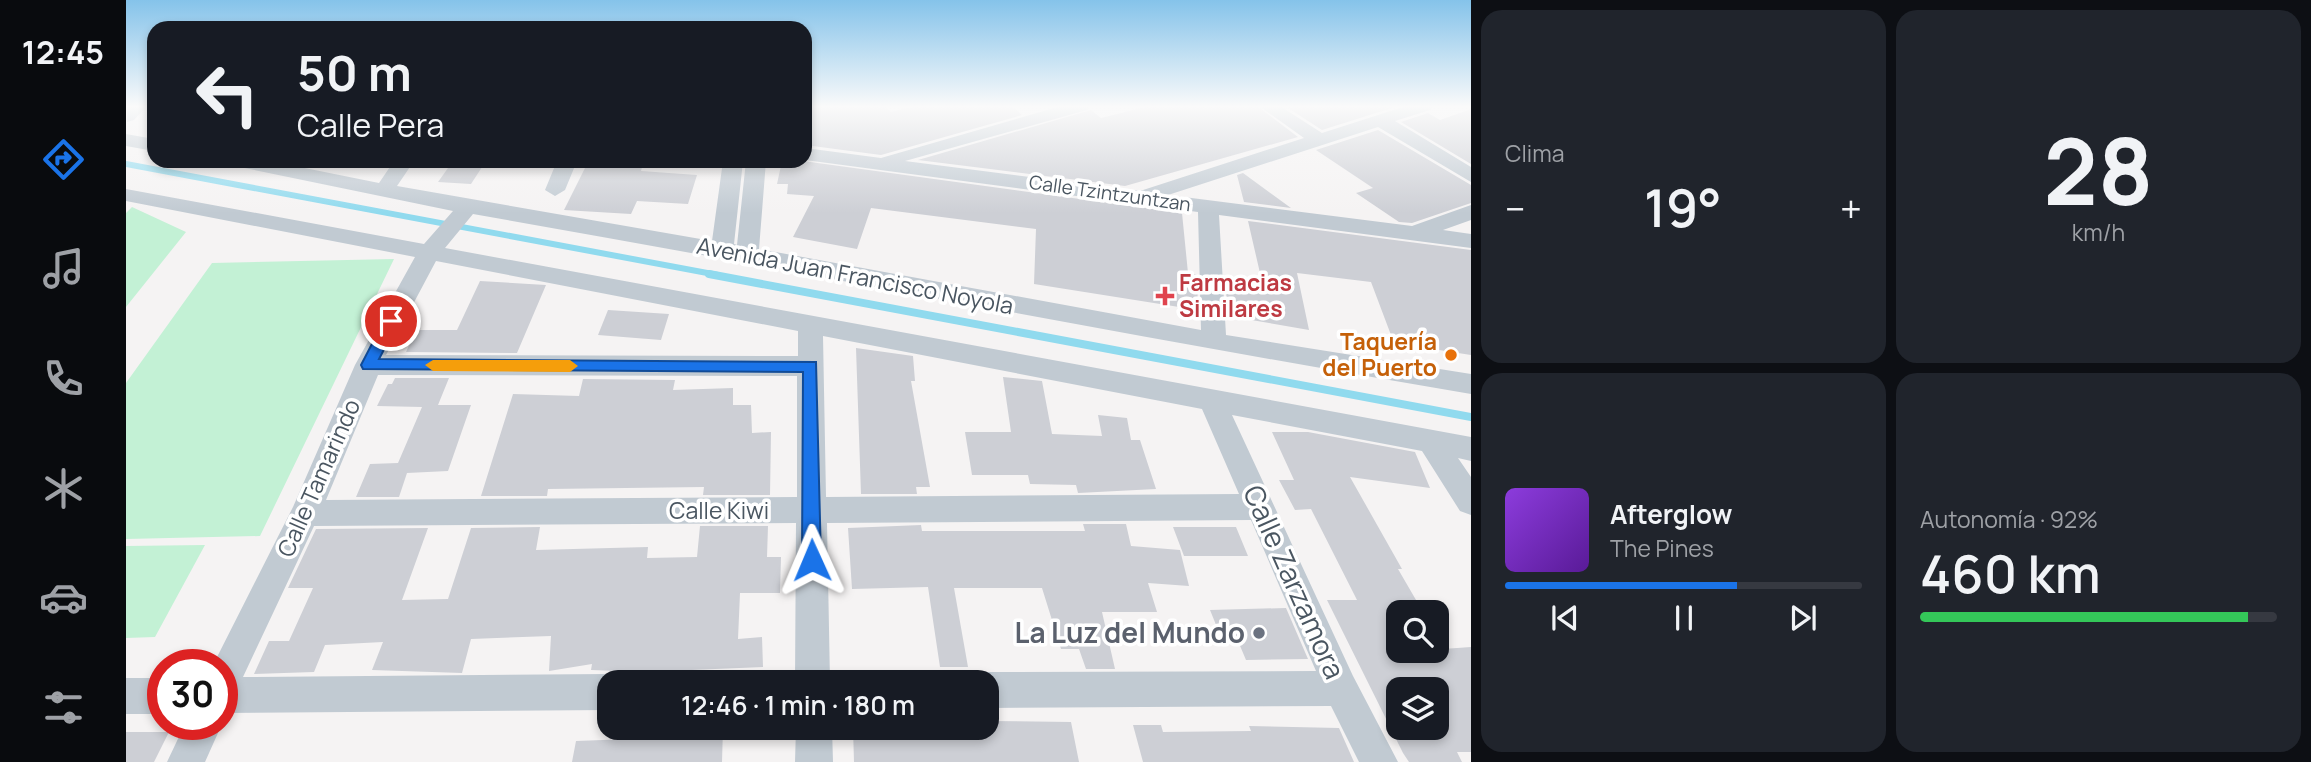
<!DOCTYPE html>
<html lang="es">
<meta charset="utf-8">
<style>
:root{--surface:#171b24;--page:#20242c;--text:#f1f3f6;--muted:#9ea1a6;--line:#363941;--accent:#1a73e8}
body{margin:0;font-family:Manrope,sans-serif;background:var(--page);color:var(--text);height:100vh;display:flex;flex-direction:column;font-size:26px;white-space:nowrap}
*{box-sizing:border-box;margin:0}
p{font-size:23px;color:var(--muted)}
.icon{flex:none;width:38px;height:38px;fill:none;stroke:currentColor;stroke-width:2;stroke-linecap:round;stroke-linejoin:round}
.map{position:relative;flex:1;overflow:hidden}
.sheet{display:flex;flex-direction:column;gap:10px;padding:10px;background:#0d0f14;width:840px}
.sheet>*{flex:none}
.banner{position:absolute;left:21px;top:21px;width:665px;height:147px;border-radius:21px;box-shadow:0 4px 10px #0003;background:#171b24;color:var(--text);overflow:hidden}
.controls{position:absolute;left:1260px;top:600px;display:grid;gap:14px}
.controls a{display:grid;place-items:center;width:63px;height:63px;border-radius:14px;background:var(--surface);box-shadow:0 4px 10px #0003;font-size:35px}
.speed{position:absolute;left:21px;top:649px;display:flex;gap:14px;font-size:35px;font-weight:700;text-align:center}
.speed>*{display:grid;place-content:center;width:91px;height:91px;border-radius:50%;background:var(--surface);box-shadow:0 4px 10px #0003;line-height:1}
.speed .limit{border:10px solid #d22;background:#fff;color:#111}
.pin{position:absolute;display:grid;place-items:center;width:60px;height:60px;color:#fff;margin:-30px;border:4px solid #fff;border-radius:50%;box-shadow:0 2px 7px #0007}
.me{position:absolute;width:77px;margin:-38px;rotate:359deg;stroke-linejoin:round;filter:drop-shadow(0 0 5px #0008)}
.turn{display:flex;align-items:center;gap:24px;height:147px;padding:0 35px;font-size:32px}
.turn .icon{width:91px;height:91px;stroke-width:2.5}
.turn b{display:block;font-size:49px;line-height:60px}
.big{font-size:52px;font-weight:600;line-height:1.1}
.sheet .card{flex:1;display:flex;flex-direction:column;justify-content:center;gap:10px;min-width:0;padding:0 24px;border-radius:21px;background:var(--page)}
.sheet .dial{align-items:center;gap:0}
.dial b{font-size:91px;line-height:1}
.song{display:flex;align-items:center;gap:21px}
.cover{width:84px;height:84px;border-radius:10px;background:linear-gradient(135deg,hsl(270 70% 55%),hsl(270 70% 35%))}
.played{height:7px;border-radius:4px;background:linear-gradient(90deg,var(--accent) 65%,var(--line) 65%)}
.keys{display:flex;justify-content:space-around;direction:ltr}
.heat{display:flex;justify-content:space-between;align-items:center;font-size:38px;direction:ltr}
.charge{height:10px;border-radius:5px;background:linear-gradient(90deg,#34c759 92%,var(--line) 0)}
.sheet .tiles{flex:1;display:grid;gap:10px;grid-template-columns:repeat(2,1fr)}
.trip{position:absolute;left:471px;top:670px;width:402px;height:70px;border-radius:21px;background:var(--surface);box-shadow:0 4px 10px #0003;font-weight:600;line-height:70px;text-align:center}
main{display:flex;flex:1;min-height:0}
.menu{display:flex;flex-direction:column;width:126px;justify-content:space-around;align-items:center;background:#090b0e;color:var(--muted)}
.menu .icon{width:49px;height:49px}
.menu .selected{color:var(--accent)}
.menu b{font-size:32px;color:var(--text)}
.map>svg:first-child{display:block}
</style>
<main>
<nav class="menu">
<b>12:45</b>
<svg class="icon selected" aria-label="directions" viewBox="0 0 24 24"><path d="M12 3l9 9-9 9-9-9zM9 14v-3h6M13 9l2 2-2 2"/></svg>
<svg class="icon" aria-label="music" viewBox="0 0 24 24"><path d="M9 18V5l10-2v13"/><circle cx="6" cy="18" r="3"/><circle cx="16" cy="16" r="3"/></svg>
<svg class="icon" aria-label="phone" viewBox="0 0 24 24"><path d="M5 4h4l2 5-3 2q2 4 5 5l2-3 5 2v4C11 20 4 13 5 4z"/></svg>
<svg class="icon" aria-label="climate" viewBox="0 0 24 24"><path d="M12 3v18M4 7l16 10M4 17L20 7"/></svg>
<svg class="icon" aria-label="car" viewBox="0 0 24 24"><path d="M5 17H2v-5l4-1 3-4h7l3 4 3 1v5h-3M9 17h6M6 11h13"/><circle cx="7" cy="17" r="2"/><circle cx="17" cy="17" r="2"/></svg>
<svg class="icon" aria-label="filters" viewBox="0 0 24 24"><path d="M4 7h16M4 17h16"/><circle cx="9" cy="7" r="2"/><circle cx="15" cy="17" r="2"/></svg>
</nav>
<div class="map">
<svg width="1345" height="762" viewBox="0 0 1345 762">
<rect width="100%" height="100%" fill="#f5f3f3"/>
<path fill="#c3f1d5" d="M6,207L60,232L0,307V213Z
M268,259L134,536L0,539V383L86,263Z
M79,545L29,637L0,638V546Z"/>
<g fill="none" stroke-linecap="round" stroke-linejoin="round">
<path stroke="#90daee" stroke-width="6" d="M0,164L592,275"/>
<path stroke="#90daee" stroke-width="8" d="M583,274L1345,417"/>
</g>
<path fill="#cdcfd5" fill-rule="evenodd" d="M679,106H759L765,112L789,106H886L896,115L755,155L679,145Z
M1023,106H1131L1172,137L999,186L792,160L965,110L975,118Z
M1159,106H1272L1196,130Z
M1345,109V164L1275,122L1302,113L1314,120Z
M1252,130L1345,185V203L1286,223L1273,222L1230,193L1247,188L1190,150Z
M327,161H360L345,184L312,182Z
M656,161H677L1056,213L1062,273L1071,275L1072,310L908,284L910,229L745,208L731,249L667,237L688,196L661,194L662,184H651Z
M461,164L516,167L515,171L571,175L562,204L511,201L505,214L438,210Z
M1117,173L1165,208L1118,202L1111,175Z
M1122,221L1345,250V355L1268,343L1245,282L1171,273L1183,330L1102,316L1099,280L1137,286Z
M354,281L420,285L391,353L280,352L290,330H331Z
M482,310L543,314L535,340L472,335Z
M730,348L787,356L789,381H785L804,487H790L791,494H735Z
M877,377L916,381L926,434L976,436L972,415L1001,418L1005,440H1014L1030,489L952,493L950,485L904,484L902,475H846L839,432H885Z
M269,378H323L312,405H345L322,471L281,473L273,497H230L244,464L272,463L296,407L251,406L262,384H266Z
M457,379L549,380L547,390L607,388V405H625L626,433L645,432L644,495H577L578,487L422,489L421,496H355L387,394L453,396Z
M1146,432H1182L1289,452L1304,488L1224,477L1276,569H1272L1297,612H1272V651H1311V637L1317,649L1345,647V752H1331L1336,762H1283L1277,753L1201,600H1231L1185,509L1169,510L1153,480H1168ZM1272,690H1311V728H1272Z
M957,524H1000L1005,546L1054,550L1063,586L1022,583L1031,612H976L989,669H960L953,649H935L916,588H828L842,667H814L802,587L726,589L722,528L795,525L796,531H959Z
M574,526H642L641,557H655L654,593H614L612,639L636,637L637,667L518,672L465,670L466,664L423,671L425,636L345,639L336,673L246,670L257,642L199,645L188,672L128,674L143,641H163L187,588H162L190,529L302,528L276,600L322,599L345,528L414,527L410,550L522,547L521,558L571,557Z
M1047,527H1110L1122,556H1058Z
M1160,608L1182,659L1120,660L1112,641L1097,642L1084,610Z
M861,721L945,722L953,762H728L727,728H861Z
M1007,725H1035L1037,732L1125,731L1123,726L1213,728L1228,762H1017Z
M557,728H597L596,762H446L450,741L557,737Z
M0,732H43L28,762H0Z"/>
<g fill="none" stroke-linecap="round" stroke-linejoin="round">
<path fill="#c1cad2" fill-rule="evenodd" d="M1,106H21L8,120L1,122Z
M935,106H964L961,110L779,161L1014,191L1178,138L1133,106H1154L1196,133L1280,106H1307L1304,110L1269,121L1345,167V182L1252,127L1042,195L1286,226L1345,205V220L1317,230L1345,234V248L1093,215L1100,335L1345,374V394C1012,338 680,272 347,214L319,248L1345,437V461L1332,458L1345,477V515L1334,511L1296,451L1106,415L1227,676L1272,762H1233L1205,706L861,708V682H846L849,678L861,672L1190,671L1125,520L701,523L704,682H669L670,523L188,526L117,677L483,674L497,682H483V710L96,713V665H87L167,507L229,365L289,257L0,201V189L298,244L327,211L114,167L104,161H144L253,183L268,161H288L271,186L586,241L597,161H617L608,244L611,245L620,161H640L633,249L1075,330L1072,212L679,160V148L755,158ZM310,261L672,331V356L260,355ZM697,336L1076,409L1113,494L700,497ZM252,375L671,376V497L200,500Z
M0,134L28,139V151L0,146Z
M431,161H451L439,190L429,196L419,190Z
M0,678H37V714H0Z
M59,724H96L79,762H41Z
M670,728H706L707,762H669Z"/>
</g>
<linearGradient id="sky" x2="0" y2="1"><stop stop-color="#85c3ea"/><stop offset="0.5" stop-color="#fafafa"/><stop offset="1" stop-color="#fafafa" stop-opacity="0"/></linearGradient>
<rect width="1345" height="213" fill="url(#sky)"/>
<path fill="#1a73e8" stroke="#114b97" stroke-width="2" d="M265,316L273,321L253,359L690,362L695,560L692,566L686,568L679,566L676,560L677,372L237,369L235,365L260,317Z"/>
<path fill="#f59e0b" d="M307,360H444L452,366L444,372L307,371L299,365Z"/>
<path fill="#e0444e" stroke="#fff" stroke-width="2.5" d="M1035.5 285.5h7v7h7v7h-7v7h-7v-7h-7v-7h7z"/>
<circle fill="#e8710a" stroke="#fff" stroke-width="2.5" cx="1325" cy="355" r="7"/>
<circle fill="#6b7280" stroke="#fff" stroke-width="2.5" cx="1133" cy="633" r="7"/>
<g text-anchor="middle" stroke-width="7" stroke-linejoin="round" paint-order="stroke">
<g font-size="19" fill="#4a5661" stroke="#fff">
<text transform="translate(984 193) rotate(8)" y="7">Calle Tzintzuntzan</text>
</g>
<g font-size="23" fill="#4a5661" stroke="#fff">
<text transform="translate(729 276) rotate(11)" y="8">Avenida Juan Francisco Noyola</text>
<text transform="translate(193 478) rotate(-66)" y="8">Calle Tamarindo</text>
<text x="593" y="519">Calle Kiwi</text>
</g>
<g font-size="23" font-weight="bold" fill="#be3a42" stroke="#fff" text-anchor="start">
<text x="1053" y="291">Farmacias<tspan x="1053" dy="26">Similares</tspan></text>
</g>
<g font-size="23" font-weight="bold" fill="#c56008" stroke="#fff" text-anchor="end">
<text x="1311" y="350">Taquería<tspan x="1311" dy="26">del Puerto</tspan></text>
</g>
<g font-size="28" fill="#4a5661" stroke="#fff">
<text transform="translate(1168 582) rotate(66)" y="10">Calle Zarzamora</text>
</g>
<g font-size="28" font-weight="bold" fill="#5b616d" stroke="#fff" text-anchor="end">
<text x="1119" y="643">La Luz del Mundo</text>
</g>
</g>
</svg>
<div class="controls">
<a><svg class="icon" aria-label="search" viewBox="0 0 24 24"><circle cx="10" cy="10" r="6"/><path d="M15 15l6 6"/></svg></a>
<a><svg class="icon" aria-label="layers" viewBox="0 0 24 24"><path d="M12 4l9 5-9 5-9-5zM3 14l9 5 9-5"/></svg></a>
</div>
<div class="speed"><div class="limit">30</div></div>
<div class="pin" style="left:265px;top:321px;background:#d93025"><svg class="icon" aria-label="arrive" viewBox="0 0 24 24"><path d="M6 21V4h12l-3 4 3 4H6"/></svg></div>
<svg class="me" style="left:686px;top:560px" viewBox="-20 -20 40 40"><path d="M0-17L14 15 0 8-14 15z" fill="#1a73e8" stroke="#fff" stroke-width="4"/></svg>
<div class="trip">12:46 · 1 min · 180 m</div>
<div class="banner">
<div class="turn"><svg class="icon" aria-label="left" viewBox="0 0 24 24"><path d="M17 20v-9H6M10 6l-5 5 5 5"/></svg><div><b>50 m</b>Calle Pera</div></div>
</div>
</div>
<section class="sheet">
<div class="tiles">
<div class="card"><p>Clima</p>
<div class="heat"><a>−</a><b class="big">19°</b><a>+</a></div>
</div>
<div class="card dial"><b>28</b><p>km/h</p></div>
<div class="card">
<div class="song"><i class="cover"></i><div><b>Afterglow</b><p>The Pines</p></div></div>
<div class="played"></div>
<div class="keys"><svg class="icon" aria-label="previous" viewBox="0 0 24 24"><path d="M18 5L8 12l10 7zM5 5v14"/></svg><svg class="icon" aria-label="pause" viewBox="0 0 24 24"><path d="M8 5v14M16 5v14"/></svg><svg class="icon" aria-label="next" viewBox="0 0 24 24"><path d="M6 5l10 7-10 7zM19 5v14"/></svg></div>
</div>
<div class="card"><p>Autonomía · 92%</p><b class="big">460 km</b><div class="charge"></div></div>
</div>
</section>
</main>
